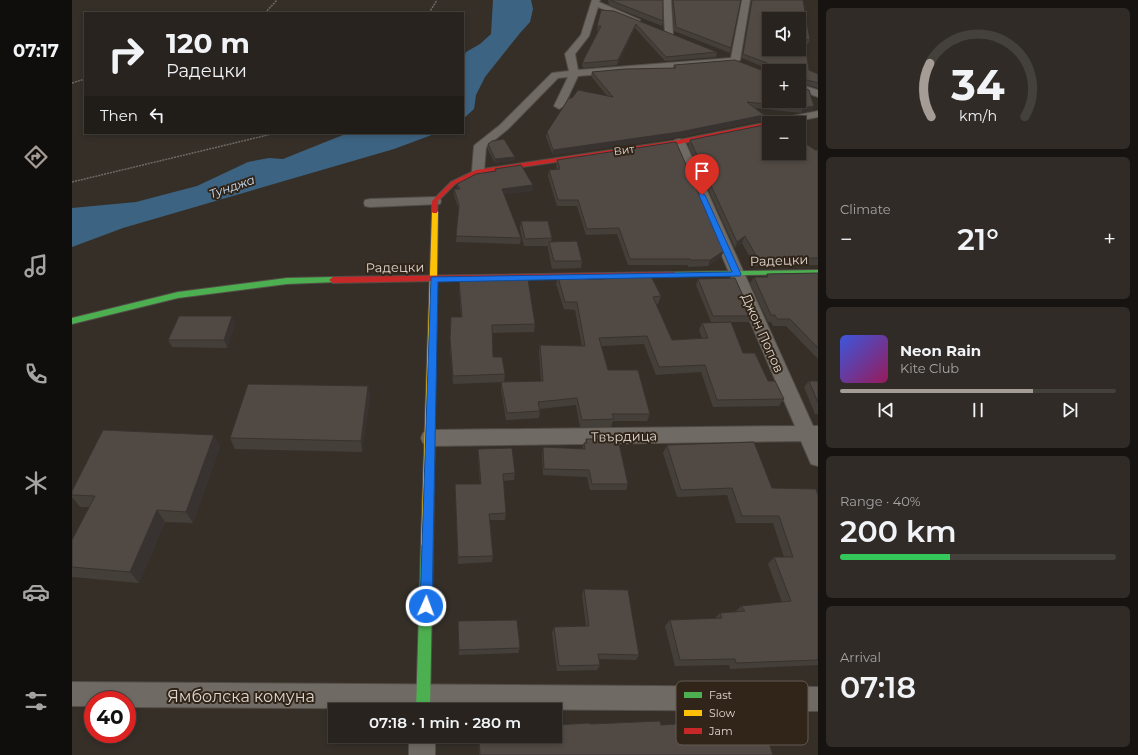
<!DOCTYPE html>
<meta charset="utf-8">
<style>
:root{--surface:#28231e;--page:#302b27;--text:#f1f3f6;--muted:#a5a4a4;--line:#44403c;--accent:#a49c95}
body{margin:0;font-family:Montserrat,sans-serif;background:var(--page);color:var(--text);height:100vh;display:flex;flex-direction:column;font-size:15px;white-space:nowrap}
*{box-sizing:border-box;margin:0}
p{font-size:13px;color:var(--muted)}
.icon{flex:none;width:22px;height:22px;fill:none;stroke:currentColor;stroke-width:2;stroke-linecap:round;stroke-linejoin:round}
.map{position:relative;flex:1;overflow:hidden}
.panel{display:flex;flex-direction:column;gap:8px;padding:8px;background:#161310;width:320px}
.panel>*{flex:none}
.hud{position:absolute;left:12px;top:12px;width:380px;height:122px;border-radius:0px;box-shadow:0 2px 6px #0003,0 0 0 1px var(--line);background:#28231e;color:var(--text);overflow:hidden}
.controls{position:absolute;left:690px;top:12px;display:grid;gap:8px}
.controls a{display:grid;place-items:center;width:44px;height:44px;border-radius:0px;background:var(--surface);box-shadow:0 2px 6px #0003,0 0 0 1px var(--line);font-size:20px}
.speed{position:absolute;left:12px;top:691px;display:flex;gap:8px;font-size:20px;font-weight:700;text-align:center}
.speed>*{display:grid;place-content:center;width:52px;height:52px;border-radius:50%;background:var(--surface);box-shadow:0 2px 6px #0003,0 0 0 1px var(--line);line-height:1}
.speed .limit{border:6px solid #d22;background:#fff;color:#111}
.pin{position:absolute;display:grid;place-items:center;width:34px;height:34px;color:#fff;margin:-41px -17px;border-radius:50% 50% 50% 0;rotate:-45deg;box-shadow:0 0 4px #0007}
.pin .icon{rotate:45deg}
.me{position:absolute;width:44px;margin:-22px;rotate:2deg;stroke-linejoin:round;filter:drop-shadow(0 0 3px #0008)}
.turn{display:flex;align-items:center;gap:14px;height:84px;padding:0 16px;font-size:18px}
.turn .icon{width:52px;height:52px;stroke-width:2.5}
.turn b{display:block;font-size:28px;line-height:34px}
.then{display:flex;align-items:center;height:38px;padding:0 16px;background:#0003;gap:8px;font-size:15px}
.big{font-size:30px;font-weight:600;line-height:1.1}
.panel .tile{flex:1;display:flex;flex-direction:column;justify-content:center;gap:6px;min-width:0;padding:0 14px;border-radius:6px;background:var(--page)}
.panel .dial{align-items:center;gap:0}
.dial svg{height:104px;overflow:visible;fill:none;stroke:var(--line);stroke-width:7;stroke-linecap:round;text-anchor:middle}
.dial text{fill:var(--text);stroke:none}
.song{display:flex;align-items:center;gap:12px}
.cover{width:48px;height:48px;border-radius:6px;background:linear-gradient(135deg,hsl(230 70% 55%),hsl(330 70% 35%))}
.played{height:4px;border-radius:2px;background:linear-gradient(90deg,var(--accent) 70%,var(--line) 70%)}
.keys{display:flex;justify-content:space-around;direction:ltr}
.heat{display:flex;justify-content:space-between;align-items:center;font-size:22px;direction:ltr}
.charge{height:6px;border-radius:3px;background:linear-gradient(90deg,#34c759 40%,var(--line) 0)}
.trip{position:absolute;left:256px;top:703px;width:234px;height:40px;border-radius:0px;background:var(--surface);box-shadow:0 2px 6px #0003,0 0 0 1px var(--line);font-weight:600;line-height:40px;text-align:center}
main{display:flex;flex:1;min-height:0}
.tab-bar{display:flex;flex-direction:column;width:72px;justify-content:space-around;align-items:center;background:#100e0c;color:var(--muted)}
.tab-bar .icon{width:28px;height:28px}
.tab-bar .selected{color:var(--accent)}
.tab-bar b{font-size:18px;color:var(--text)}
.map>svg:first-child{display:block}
</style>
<main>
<nav class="tab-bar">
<b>07:17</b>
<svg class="icon selected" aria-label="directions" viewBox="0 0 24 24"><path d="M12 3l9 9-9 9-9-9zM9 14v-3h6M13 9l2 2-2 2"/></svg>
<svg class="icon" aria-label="music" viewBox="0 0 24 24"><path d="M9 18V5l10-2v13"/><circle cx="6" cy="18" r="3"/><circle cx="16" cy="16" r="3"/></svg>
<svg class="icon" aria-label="phone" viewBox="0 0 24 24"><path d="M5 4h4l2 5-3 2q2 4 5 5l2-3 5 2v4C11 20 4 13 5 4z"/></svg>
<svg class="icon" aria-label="climate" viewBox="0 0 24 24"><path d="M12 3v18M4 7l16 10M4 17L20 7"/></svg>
<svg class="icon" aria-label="car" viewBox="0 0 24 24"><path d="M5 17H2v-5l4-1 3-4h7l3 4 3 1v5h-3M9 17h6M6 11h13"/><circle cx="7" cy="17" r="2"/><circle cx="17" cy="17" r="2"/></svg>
<svg class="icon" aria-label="filters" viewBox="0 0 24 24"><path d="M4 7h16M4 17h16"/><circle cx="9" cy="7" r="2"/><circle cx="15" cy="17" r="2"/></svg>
</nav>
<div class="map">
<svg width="746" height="755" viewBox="0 0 746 755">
<rect width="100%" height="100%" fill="#352f28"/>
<path fill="#3d6382" d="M421,0H459L461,9L458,22L448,33L413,77L404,95L402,109L391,119V59L394,52L408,44L419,34Z
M276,133H365L322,149L51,228L0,247V208L64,202L125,186L176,162L197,158L211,159Z"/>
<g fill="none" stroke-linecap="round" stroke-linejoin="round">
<g stroke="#534d47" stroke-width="2">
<path id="street" d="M520,0H528L527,2L568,20L567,22H561L526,7L517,36L503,54L506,70L659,58L670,0H678L668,60L663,63L506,76L492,106L487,109L482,106L496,77L486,78L436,129L414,147L412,171L410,174H402L400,171L402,146L404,144L428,125L480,73L497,71L493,54L509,35Z
M591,0H599L601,34L597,37L593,34Z
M727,84L746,90V97L727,90Z
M746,111V117L717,123H697V125L696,123L701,120Z
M607,139L611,140L613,142L741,426H746V466L739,464L729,441L358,446L351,443L349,438L351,433L358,430L723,426L601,142L603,140Z
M363,197L368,198L369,201L368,204L298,207L293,206L292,203L293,200L298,199Z
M0,682L746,687V711L55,707V700H21V706H0Z
M337,736H363V755H337Z"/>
</g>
<g stroke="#534d47" stroke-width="2">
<path id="fast" d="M746,270V274L602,276L598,274L602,272Z
M261,277L265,280L264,282L215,284L106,298L0,324V318L106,292L215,278Z
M355,539L359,540L361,544L358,710H344L349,544L351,540Z"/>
</g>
<g stroke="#534d47" stroke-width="2">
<path id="slow" d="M363,210L366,212L361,544L359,548L355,549L351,548L349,544L360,212Z"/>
</g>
<g stroke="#534d47" stroke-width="2">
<path id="jam" d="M697,122L699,123H697V126L607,144L408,173L383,184L366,201L365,213H361L360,212V201L379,182L404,170L607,140Z
M602,272L606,274L605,276L261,283L257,280L261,277Z"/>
</g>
<path stroke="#6f6a65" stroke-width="1.5" stroke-dasharray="2 1" stroke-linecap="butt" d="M193,13L205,0
M357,13L365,0
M0,83L13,79
M0,182L204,133"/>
<use href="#street" fill="#6f6a64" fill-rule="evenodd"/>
<use href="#fast" fill="#4caf50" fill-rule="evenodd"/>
<use href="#slow" fill="#ffc107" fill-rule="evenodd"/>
<use href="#jam" fill="#c62828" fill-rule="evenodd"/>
</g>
<path fill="#453f3a" d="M536,0H591V21L590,26L537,5Z
M600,0H669L659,48L658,53L602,31Z
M679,0H731L738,40L736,44H733L737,70L746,74V88L728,83V86L742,106L740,111L729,113L683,108L690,120L607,137L481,155L474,137L475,132L500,98L535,96L519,76L520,72L601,68L602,65L697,101L727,71H699V70L670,58Z
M529,10L645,52L644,57L593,61L563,28L545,65L512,68L510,66L511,61L526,31H525Z
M618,140L743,150H746V265L683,266L670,243L663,248L616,146Z
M416,144L443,157L442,160L423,163L415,148Z
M485,160L649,257L636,266L616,267V265H556L545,234L514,235L505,206H485L476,176L477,170L485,169L484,166Z
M423,169L461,185V191L432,194L449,238L448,244L384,242L387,210L382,195V189H385V184L423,172Z
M449,221L480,238L479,242L510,261L509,268L480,269L476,249V246H452L448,229Z
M746,273V359L714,326H701L699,322H696L678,283L682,277H694L695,274Z
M486,277L516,279L589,296L586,304H584L600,340L630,338L627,330L630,323L671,353L712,399L707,406L641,407L629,372L584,375L572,344L529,346L536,370L578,414L575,421H541L539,427H508L504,405L468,409V411L467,418L434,420L429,389V382L469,381L467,352L468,345L510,346L503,310L492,309L484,284Z
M626,279L680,316L677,322H639L624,285Z
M387,281L463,324L462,332L420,333L421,357L433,374L432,382L381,384L378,347L379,317H389L387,289Z
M163,324L155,348L100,347L96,340Z
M737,381H746V414H743L732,387Z
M296,386L298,397L290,452L163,449L158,438Z
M514,439L556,484L554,490H518L515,477L471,475L470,454L471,447L510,449L512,443H513Z
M595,445L700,488L746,495V665L658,669L657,665L603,666L593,626L598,620L642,619L648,613L663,612L669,606L710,602L696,564L702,557H712L701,523H664L655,495L605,497L591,453Z
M148,447L121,523L93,522L67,583L0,577V540L17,507H8L0,497V491Z
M406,449L443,473L442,480L431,481L434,513L433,520H418L421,556L420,562L386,564L383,484H408L406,456Z
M512,589L567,655L564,660L526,659L528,665L525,670L485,671L480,633L482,627L514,626L510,595Z
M386,621L448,648L446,653L387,655Z
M518,724L589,725L653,724L701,755H407L406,736H483Z"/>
<path fill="#383330" d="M564,24L563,28L545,65L546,60Z
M742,106L740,111L729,113L731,108Z
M692,115L690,120L607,137L481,155V150Z
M443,157L442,160L423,163V159Z
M461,185V191L430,195V189Z
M673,236L670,243L663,248L665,242Z
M652,251L649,257L636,266L638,260Z
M160,316L163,324L155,348L152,340Z
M296,386L298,397L290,452L289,441Z
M142,435L148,447L121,523L114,512Z
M85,510L93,522L67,583L58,572Z"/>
<path fill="#504944" stroke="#383330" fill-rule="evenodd" d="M538,0H591V21Z
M601,0H669L659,48L604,27Z
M680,0H731L738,40L732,39L737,70L746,74V83L728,78V86L737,90L742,106L731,108L675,102L692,115L608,132L481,150L475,132L497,98H500L506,90L541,97L520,72L553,69L604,68L602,65L663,60L697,73V101H727V71H700V65L671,54ZM697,19H727V49H697Z
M529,10L542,11L645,52L594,57L564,24L546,60L513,63L511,61L529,26H525Z
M701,120L705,123H700Z
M697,124V153H727V139L743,150H746V258L686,259L673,236L665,242L618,140Z
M432,139L443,157L423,159L416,144L420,141Z
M604,142L652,251L638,260H619L618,259H558L547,228L515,229L506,200H486L477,170L488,169L485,160Z
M449,165L461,185L430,189L449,238L384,236L387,205L382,189H388L385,184L404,174L424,171L423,169Z
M449,221H476L480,238L453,239Z
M505,241L510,261H482L477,242Z
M746,273V348L718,319H705L703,315H699L682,277H696L695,274Z
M515,276L516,279H529L579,276L589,296L581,297L600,340L636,338L630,323L659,322L671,353H683L696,381H703L712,399L645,400L633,365L587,367L575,336L527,338L536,370H566L578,414H540L542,419L510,420L505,398L466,402L468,411L435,413L429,382L471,381L468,345L513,346L505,302H493L486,277Z
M663,278L680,316H641L626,279Z
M456,279L463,324L420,325L421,357H430L433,374L381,376L378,339L379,317H390L387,281Z
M107,316H160L152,340H96Z
M737,381H746V403Z
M176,384L296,386L289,441L158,438Z
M31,430L142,435L114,512L85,510L58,572L0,567V540L23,496L0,495V491Z
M514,439H546L556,484H520L517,470L472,469L471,447L513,449L512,443H515Z
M682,442L700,488L744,489L746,495V660L664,663L663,659L608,660L598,620L650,618L648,613L673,611L669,606L719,601L702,557H721L707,516H670L660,488L609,490L595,445Z
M440,448L443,473L431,474L434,513L417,514L421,556L386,557L383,484H409L406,449Z
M512,589L556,590L567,655L526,654L528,665L487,666L482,627L517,626Z
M445,620L448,648L387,650L386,621Z
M588,721L589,725L652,721L653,724L690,722L701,755H408L407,736H483V725L518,723V724Z"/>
<path fill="#1a73e8" stroke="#114b97" d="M628,193L633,195L669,274L668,276L366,282L360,606L358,610L354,612L349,610L348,606L359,277L660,272L627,195Z"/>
<g text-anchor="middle" stroke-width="4" stroke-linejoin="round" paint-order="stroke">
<g font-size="11" fill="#dfd7cf" stroke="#312519">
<text transform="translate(552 150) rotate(-8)" y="4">Вит</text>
</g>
<g font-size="12" font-style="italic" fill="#c7e0f7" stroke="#312519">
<text transform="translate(160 187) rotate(-19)" y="4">Тунджа</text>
</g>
<g font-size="13" fill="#dfd7cf" stroke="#312519">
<text transform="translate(707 260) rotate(-2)" y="5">Радецки</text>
<text transform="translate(323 267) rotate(-1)" y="5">Радецки</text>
<text transform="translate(691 333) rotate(66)" y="5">Джон Попов</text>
<text transform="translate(552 436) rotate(-1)" y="5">Твърдица</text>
</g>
<g font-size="16" fill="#dfd7cf" stroke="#312519">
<text x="169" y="702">Ямболска комуна</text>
</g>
</g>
<rect x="604" y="681" width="132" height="64" rx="6" fill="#312519" stroke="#655a50" stroke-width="1"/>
<rect x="612" y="692" width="18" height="6" fill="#4caf50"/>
<rect x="612" y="710" width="18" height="6" fill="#ffc107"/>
<rect x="612" y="728" width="18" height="6" fill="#c62828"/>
<g font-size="11" fill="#dfd7cf">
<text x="637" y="699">Fast</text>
<text x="637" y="717">Slow</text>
<text x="637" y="735">Jam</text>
</g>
</svg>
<div class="controls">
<a><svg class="icon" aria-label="sound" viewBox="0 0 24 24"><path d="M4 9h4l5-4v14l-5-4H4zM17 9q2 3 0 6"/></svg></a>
<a>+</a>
<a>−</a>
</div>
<div class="speed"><div class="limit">40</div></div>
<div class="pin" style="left:630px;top:195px;background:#d93025"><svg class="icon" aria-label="arrive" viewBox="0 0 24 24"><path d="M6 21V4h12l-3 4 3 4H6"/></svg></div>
<svg class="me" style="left:354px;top:606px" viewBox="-20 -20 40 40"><circle r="17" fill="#1a73e8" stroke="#fff" stroke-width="3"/><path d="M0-11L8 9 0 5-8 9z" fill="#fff"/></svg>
<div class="trip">07:18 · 1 min · 280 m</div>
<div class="hud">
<div class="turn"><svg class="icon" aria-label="right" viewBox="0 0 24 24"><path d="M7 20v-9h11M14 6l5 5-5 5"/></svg><div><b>120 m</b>Радецки</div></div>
<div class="then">Then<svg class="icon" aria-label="left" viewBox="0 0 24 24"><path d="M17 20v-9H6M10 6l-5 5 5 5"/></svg></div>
</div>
</div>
<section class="panel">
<div class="tile dial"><svg viewBox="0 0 100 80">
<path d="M14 69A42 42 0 1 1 86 69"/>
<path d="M14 69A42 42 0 0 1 13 28" stroke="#a49c95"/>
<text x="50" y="56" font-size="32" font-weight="700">34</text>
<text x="50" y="72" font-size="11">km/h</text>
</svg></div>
<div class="tile"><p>Climate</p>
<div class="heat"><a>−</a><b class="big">21°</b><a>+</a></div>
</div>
<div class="tile">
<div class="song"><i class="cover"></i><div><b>Neon Rain</b><p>Kite Club</p></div></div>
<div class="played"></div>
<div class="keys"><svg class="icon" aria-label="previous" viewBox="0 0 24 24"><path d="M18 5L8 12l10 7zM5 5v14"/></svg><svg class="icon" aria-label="pause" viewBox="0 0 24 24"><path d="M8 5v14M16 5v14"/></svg><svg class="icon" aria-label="next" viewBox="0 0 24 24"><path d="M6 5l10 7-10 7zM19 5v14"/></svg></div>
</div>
<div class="tile"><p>Range · 40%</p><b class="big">200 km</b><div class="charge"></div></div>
<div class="tile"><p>Arrival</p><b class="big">07:18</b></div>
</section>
</main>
